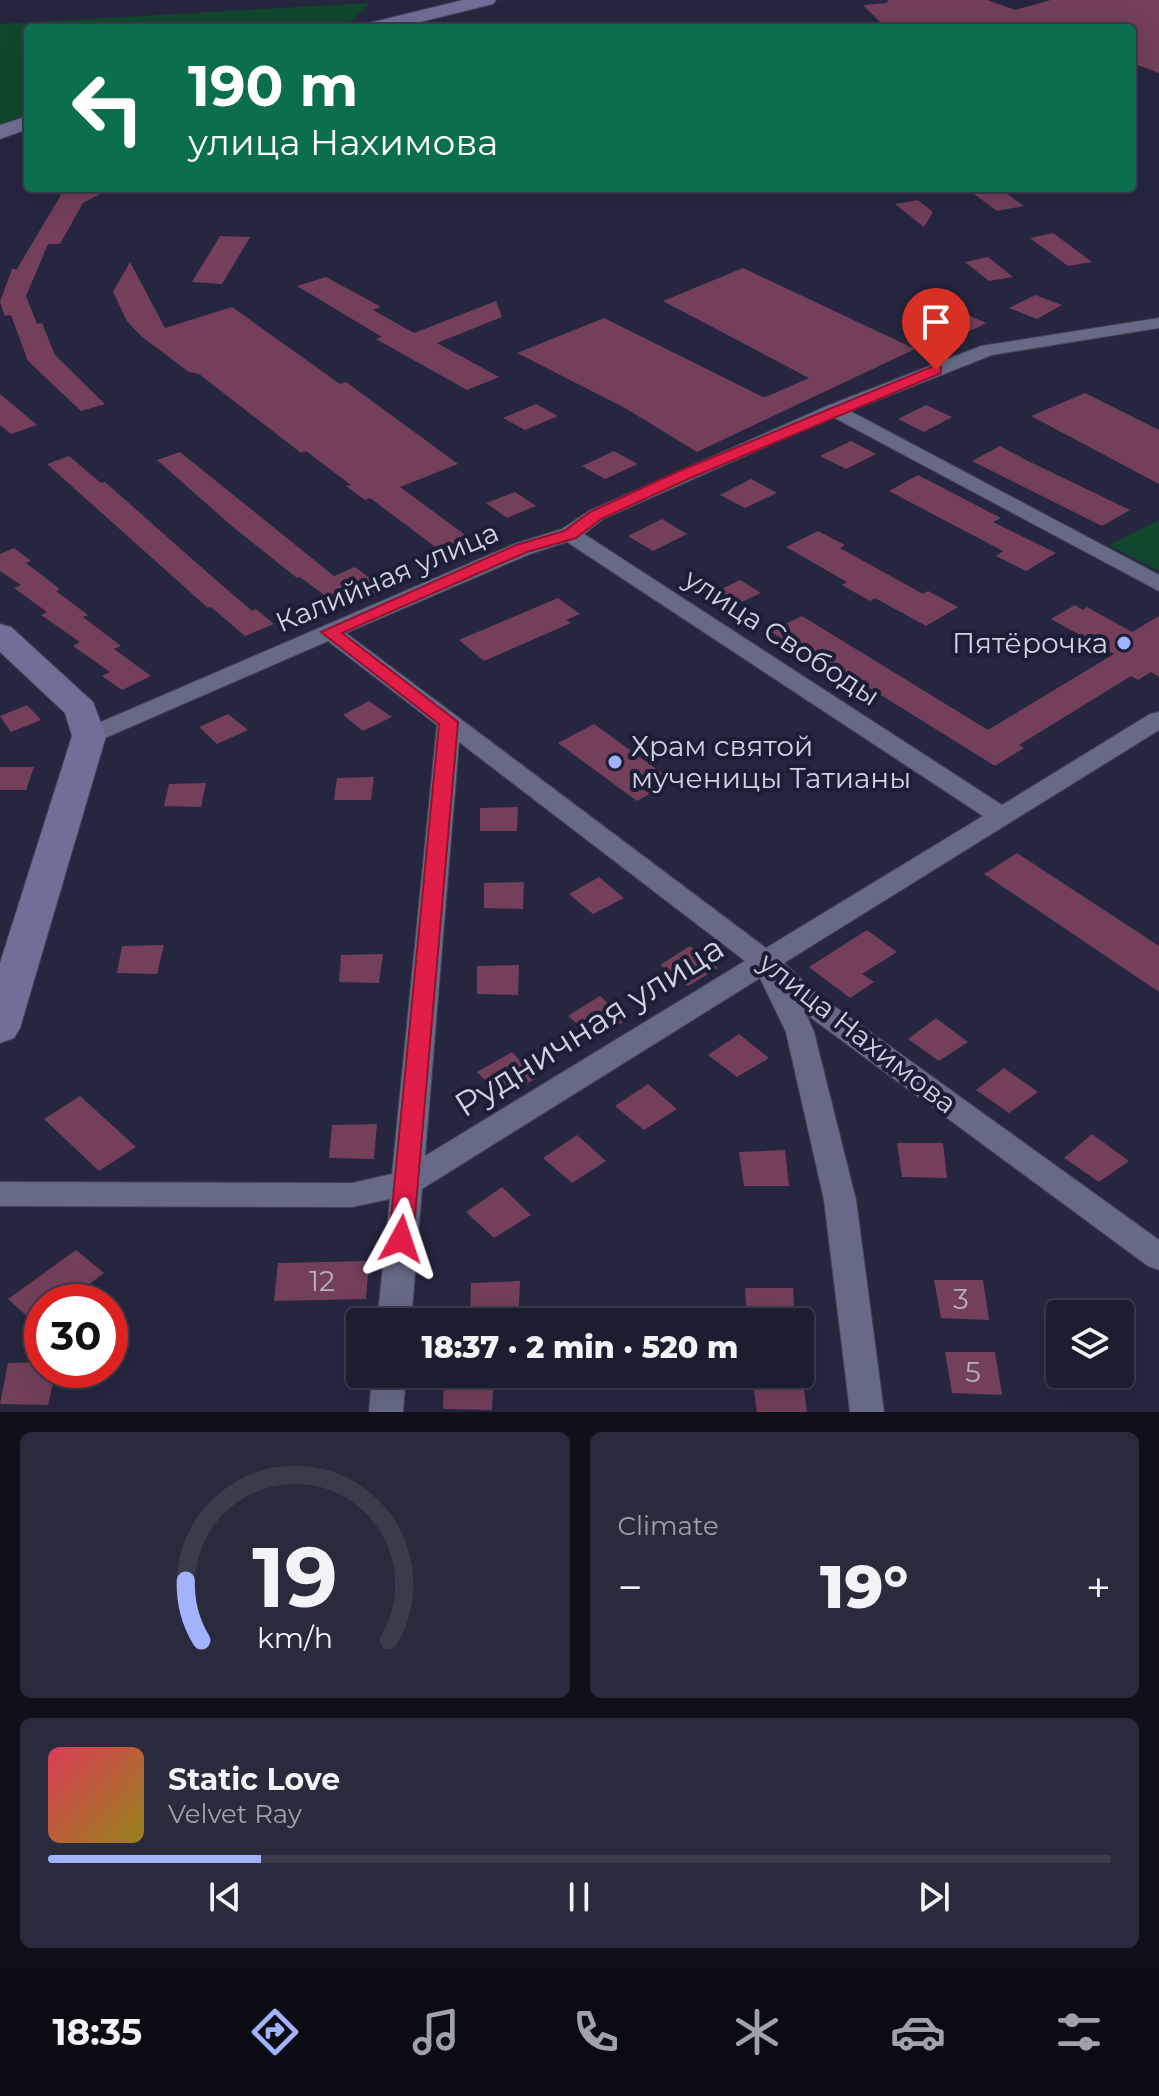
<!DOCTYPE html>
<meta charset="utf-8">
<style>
:root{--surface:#1c1d2f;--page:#292a3b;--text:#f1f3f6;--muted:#a0a2aa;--line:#3a3b4b;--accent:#a2b2fd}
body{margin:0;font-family:Montserrat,sans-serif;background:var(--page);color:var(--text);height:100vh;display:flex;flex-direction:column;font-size:30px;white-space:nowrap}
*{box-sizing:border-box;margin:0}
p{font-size:26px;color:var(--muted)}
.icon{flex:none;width:44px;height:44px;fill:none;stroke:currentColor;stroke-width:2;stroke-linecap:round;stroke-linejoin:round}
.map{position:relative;height:1412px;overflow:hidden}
.side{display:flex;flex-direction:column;gap:20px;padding:20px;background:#0f101a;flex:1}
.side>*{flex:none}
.top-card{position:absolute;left:24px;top:24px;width:1112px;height:168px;border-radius:8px;box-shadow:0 8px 32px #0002,0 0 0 2px var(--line);background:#0b6e4f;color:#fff;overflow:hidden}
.controls{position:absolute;left:1046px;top:1300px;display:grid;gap:16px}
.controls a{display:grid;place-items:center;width:88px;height:88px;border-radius:8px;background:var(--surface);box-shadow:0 8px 32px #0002,0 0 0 2px var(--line);font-size:40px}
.speed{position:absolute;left:24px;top:1284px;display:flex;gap:16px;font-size:40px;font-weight:700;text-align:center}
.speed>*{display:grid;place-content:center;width:104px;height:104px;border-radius:50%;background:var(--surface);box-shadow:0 8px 32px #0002,0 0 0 2px var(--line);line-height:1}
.speed .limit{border:12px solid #d22;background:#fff;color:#111}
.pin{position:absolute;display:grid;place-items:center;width:68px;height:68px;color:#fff;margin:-82px -34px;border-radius:50% 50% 50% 0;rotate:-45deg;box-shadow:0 0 8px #0007}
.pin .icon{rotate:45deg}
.me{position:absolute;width:88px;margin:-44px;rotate:5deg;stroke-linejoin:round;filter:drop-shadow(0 0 6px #0008)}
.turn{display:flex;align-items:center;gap:28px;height:168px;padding:0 32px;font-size:36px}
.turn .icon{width:104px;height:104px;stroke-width:2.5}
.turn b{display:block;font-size:56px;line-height:68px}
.big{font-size:60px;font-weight:800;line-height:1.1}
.side .tile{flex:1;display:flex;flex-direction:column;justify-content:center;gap:12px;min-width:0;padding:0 28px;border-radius:12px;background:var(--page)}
.side .dial{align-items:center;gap:0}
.dial svg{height:208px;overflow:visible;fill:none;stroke:var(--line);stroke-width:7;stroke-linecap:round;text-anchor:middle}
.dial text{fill:var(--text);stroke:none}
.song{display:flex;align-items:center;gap:24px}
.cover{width:96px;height:96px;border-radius:12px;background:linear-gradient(135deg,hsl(350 70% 55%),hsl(50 70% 35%))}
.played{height:8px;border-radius:4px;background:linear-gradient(90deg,var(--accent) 20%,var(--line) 20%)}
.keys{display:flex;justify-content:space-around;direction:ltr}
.heat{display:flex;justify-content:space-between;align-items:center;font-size:44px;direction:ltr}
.side .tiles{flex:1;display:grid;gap:20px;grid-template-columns:1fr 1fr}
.tile:last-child{grid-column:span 2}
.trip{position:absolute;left:346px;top:1308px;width:468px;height:80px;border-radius:8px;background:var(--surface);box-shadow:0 8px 32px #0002,0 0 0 2px var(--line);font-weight:800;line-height:80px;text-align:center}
.tabs{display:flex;height:128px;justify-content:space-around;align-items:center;background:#0b0c13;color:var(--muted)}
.tabs .icon{width:56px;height:56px}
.tabs .current{color:var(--accent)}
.tabs b{font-size:36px;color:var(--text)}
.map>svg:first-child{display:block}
</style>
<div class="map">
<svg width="1159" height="1412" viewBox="0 0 1159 1412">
<rect width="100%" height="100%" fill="#26273f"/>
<path fill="#11472d" d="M371,3L343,28H28V116L0,126V24Z
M1159,520V571L1109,545Z"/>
<path fill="#733f5b" d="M888,0H987L1015,10L1051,0H1159V73L1132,63V28H982L981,25L886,28L863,5L887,3Z
M65,188H111L83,203L60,244H48L26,296L37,324L42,323L55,355L105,404L81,411L28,361L11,315L5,316L0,302L12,269H17Z
M966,188H999L1024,206L997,211Z
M918,200L933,212L924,227L895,204Z
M1053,233L1092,262L1068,266L1030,238Z
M220,236L250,237L222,284L192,282Z
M988,257L1013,277L989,281L965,262Z
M130,262L165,328L232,307L340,384L346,382L458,464L400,487L472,540L442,552L370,498L365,500L346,486L351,485L306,451L301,453L199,374L189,372L141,336L127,321L113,292Z
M743,268L915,349L697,452L625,408L517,353L604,318L763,397L768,396L809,378L663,301Z
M326,277L381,307L373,310L414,333L496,301L502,317L437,343L499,377L467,390L376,339L382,337L297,286Z
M919,293L986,323L966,333L912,309Z
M1035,295L1062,305L1037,319L1009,308Z
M1085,393L1159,430V484L1031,416Z
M0,394L37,425L11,434L0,425Z
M536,404L558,416L525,430L503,418Z
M926,405L952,417L924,432L898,419Z
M851,441L876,454L846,469L820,456Z
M1000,446L1026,460L1130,510L1102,526L972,461Z
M614,451L638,464L605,479L582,466Z
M180,452L334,576L355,567L384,589L356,601L344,592L328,598L300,577L297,578L233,527L157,460Z
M69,456L101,483L105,482L208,573L252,611L256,609L274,624L245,636L211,607L208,608L47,464Z
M918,475L1001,518L993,522L1056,553L1026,571L996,556L1003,551L889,491Z
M751,479L777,493L745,508L720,495Z
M515,492L536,506L507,518L486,503Z
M662,519L687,534L653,551L628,536Z
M818,531L845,545L840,548L923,594L928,591L958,607L926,626L875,598L870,601L842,585L847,582L786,547Z
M14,548L31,561L26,563L60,589L56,591L88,615L83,617L121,646L114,649L151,676L122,690L102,676L110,672L73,646L80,642L41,615L47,612L14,588L21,585L0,571V554Z
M740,580L761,593L731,607L711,594Z
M558,598L580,614L566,620L571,623L484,661L459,640Z
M1075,605L1083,610L1087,607L1132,632L1159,616V677L1151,672L1138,680L1131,676L1019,745L1024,748L995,766L815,654L809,657L770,631L802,616L988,730L1114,654L1051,619Z
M369,701L392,717L363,731L343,715Z
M27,705L41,720L11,732L0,716Z
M228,714L248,730L217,744L199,727Z
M594,724L673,781L637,801L558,743Z
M0,767H34L26,790H0Z
M374,777L371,800H334L337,778Z
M206,783L201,807L164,806L169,784Z
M518,807L517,831H480V808Z
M1017,853L1159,946V992L984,874Z
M599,877L624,898L593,914L569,894Z
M524,882L523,909L484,908V883Z
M867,930L897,952L862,974L874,982L850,998L809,967Z
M164,945L157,974L117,973L122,946Z
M690,946L718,968L688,986L660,965Z
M383,954L379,983L339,982L341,955Z
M519,965L518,995L477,994V966Z
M600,996L627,1020L594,1038L568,1016Z
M936,1018L968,1042L939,1061L908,1039Z
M739,1034L769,1058L737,1077L708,1055Z
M512,1052L537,1078L502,1097L477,1072Z
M1004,1068L1038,1092L1009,1113L976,1090Z
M648,1084L677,1109L644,1130L615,1106Z
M80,1096L136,1147L99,1171L44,1119Z
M377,1124L374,1159L329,1158L332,1125Z
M1092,1134L1129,1161L1099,1182L1064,1158Z
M577,1135L606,1161L572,1183L543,1158Z
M897,1143H943L947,1178L902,1177Z
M785,1150L789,1186H744L739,1152Z
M502,1187L531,1215L494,1238L466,1212Z
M76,1250L104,1273L66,1302H42V1330L8,1299Z
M369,1261L366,1299L274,1301L278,1263Z
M934,1280H983L989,1320L941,1318Z
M520,1281L518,1322L470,1321L471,1283Z
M745,1288H793L795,1322H747Z
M945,1352H995L1002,1395L952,1393Z
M42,1362V1370H56L48,1405L0,1404L8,1363Z
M444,1374H494L492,1410L443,1409Z
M802,1374L807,1412H757L752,1377Z"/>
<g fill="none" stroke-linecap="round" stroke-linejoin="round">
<g stroke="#414256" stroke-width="2">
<path id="minor" d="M1159,318V328L992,355L850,411L1159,575V591L833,417L603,519L584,534L1002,805L1150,714L1159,712V730L784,963L816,993L1159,1240V1270L1148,1266L806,1014L814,1032L856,1200L884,1412H850L824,1200L786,1032L760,978L422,1189L411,1322H377L390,1199L352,1207L0,1206V1182L352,1183L392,1174L437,725L328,641L98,741H80L77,736L80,731L514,544L562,529L589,511L827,406L981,346ZM567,542L983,816L766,948L346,633L530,554ZM459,742L745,961L425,1156Z
M372,1374H406L403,1412H369Z"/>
</g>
<g stroke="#414256" stroke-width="2">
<path id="secondary" d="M463,0H496L493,4L396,28H362L365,24Z
M28,116V129L0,139V125Z
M0,624L11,627L93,702L106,736L20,1028L14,1038L0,1043V963L72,736L65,713L0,652Z"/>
</g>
<use href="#minor" fill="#676a86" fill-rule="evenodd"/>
<use href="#secondary" fill="#716e97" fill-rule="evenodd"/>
</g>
<path fill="#e11d48" stroke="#92132f" stroke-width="2" d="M936,365L941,367V373L688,479L601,519L576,538L527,552L342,633L458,722L413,1239L410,1246L401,1249L393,1246L389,1239L439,724L321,632L516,545L564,531L590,512L677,472Z"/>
<g fill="#a2b2fd" stroke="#1c1e35" stroke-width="3">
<circle cx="1124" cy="643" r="8"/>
<circle cx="615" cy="762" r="8"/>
</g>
<g text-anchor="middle" stroke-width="8" stroke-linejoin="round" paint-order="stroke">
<g font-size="28" fill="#d0d2e2" stroke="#1c1e35">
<text transform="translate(387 577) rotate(-23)" y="10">Калийная улица</text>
<text transform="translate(782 637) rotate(33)" y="10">улица Свободы</text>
<text transform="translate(858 1033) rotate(38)" y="10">улица Нахимова</text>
</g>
<g font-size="28" fill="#d0d2e2" stroke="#1c1e35" text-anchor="end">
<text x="1108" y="653">Пятёрочка</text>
<text x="631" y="756" text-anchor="start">Храм святой<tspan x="631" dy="32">мученицы Татианы</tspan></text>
</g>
<g font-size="28" fill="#b9adc0">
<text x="322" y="1291">12</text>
<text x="961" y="1309">3</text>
<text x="973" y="1382">5</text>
</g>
<g font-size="34" fill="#d0d2e2" stroke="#1c1e35">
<text transform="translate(589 1026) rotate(-32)" y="12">Рудничная улица</text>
</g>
</g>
</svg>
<div class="controls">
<a><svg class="icon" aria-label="layers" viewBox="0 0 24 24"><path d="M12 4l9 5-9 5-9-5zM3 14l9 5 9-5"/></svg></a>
</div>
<div class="speed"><div class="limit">30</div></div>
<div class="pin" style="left:936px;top:370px;background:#d93025"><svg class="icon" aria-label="arrive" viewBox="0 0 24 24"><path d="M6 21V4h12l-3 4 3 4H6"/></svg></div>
<svg class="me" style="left:401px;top:1239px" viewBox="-20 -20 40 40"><path d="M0-17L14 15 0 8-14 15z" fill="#e11d48" stroke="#fff" stroke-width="4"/></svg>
<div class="trip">18:37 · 2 min · 520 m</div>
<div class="top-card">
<div class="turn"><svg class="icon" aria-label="left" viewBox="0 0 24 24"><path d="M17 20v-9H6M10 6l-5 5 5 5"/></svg><div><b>190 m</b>улица Нахимова</div></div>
</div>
</div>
<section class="side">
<div class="tiles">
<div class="tile dial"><svg viewBox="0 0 100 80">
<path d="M14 69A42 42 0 1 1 86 69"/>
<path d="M14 69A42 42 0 0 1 8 46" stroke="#a2b2fd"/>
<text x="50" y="56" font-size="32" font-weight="700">19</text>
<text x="50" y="72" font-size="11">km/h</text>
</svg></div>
<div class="tile"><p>Climate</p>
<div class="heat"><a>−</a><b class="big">19°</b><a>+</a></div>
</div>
<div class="tile">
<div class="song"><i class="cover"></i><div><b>Static Love</b><p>Velvet Ray</p></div></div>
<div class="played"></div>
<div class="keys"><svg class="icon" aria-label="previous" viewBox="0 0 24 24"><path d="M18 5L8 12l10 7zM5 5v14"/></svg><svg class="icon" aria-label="pause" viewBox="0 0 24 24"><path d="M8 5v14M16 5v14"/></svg><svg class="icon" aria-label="next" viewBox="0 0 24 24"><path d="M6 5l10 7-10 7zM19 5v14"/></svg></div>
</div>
</div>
</section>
<nav class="tabs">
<b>18:35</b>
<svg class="icon current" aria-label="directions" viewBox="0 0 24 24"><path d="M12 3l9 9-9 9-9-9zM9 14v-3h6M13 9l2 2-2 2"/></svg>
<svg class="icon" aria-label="music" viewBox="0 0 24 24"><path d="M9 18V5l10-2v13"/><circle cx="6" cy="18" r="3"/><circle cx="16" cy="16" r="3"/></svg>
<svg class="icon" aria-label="phone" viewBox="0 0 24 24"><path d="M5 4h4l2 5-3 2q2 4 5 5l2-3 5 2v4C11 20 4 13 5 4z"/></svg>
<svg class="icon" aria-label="climate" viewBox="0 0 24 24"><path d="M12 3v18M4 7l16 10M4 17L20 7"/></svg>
<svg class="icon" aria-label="car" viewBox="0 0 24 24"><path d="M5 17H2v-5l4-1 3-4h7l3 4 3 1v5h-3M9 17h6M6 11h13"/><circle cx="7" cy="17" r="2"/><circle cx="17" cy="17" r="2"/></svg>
<svg class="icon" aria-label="filters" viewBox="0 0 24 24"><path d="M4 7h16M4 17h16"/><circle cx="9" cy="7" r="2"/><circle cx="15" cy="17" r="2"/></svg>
</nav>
